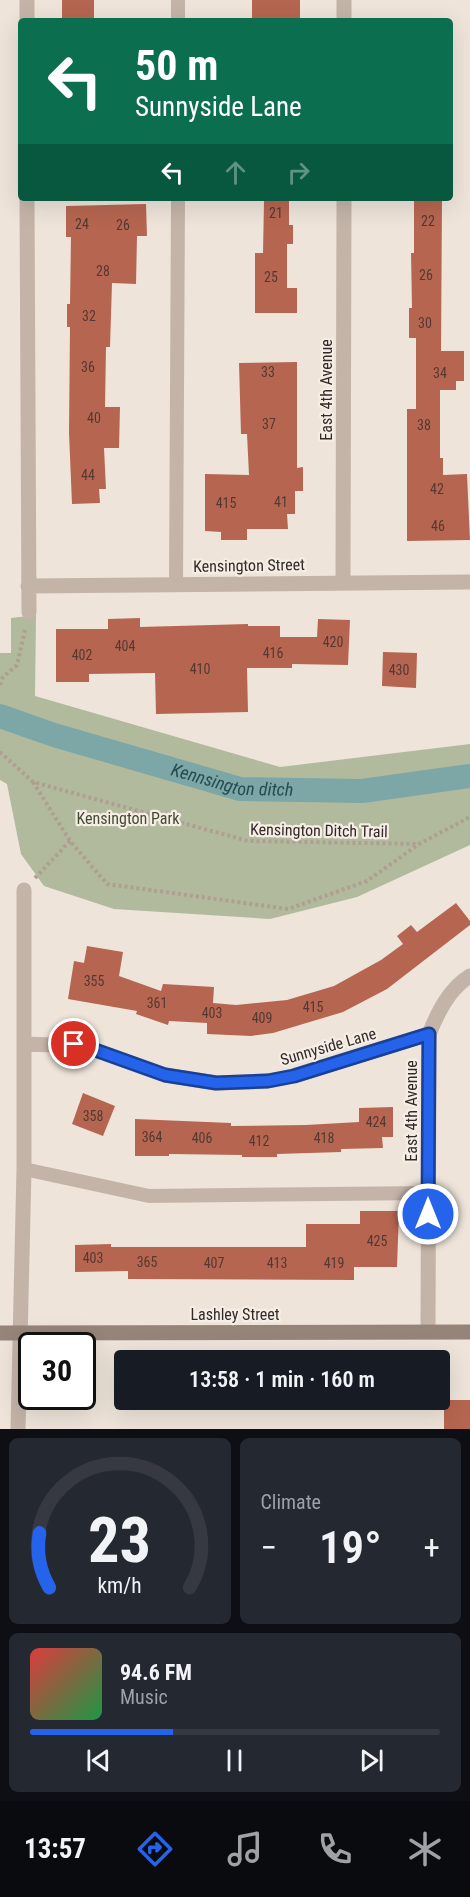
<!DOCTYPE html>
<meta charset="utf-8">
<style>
:root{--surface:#171b24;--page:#242831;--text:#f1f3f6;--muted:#9ea1a6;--line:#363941;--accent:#2563eb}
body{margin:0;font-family:"Roboto Condensed",sans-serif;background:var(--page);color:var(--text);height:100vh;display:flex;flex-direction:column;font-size:22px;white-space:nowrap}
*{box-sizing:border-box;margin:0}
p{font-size:20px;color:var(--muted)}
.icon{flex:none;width:33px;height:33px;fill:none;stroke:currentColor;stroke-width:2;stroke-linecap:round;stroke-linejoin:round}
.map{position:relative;height:1429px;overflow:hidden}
.sheet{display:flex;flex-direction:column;gap:9px;padding:9px;background:#0d0f14;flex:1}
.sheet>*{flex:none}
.banner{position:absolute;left:18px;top:18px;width:435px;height:183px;border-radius:6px;box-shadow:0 6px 24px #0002;background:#0b6e4f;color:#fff;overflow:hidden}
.speed{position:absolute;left:18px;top:1332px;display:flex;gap:12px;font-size:30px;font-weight:700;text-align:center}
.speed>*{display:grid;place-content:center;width:78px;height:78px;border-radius:50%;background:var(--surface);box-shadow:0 6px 24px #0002;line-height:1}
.speed .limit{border:3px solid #111;border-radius:9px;background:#fff;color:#111}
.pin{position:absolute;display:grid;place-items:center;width:51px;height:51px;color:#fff;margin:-26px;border:3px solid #fff;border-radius:50%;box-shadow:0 2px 6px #0007}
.me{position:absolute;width:66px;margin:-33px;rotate:0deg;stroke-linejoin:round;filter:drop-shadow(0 0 4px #0008)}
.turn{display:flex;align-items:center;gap:21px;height:126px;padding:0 18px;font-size:27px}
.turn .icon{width:78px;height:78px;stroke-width:2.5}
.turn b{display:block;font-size:42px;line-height:51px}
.lanes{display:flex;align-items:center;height:57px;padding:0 18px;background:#0003;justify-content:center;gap:30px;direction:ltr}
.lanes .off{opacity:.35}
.big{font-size:45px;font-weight:600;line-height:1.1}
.sheet .card{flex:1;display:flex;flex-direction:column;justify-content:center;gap:9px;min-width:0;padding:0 21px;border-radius:9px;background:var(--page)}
.sheet .dial{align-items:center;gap:0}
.dial svg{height:156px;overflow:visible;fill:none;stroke:var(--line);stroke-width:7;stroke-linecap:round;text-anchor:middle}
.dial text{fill:var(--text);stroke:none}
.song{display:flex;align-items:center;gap:18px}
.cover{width:72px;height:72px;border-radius:9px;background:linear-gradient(135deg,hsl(0 70% 55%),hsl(140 70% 35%))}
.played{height:6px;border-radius:3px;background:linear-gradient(90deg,var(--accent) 35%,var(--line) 35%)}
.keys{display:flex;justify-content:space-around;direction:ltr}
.heat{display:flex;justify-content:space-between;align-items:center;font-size:33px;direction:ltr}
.sheet .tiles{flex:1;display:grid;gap:9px;grid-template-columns:1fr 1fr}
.card:last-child{grid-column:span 2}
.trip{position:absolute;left:114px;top:1350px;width:336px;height:60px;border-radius:6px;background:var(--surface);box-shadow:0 6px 24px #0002;font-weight:600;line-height:60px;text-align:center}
.tabs{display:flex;height:96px;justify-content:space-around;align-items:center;background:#090b0e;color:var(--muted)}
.tabs .icon{width:42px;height:42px}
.tabs .on{color:var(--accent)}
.tabs b{font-size:27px;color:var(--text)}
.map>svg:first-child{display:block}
</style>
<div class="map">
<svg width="470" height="1429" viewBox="0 0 470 1429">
<rect width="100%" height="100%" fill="#eee4da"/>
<path fill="#b1ba9c" d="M36,615L35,696L280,767L470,744V845L357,897L270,919L114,909L44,886L21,854L7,784L0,780V653H11V618Z"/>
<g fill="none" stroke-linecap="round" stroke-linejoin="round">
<path stroke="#7da6a7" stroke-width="24" id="s1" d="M0,716L54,735L240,789L362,791L470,776"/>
</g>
<path fill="#b66650" d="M62,0H94V21H62Z
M252,0H300V21H252Z
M414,200H442L441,351H464V381H456V390H440V458H443V475L467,474L470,540L407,541V409H416V338H409V308H412L411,253H414Z
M264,201H289V225H293V244H287V288H297V313H255V253H263Z
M146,204L147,236H137L136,284L112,283L110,347H106L105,407H120L119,448H104L106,489H99L100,503L72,504L69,433L70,327H67V304H70L71,237H66V206Z
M297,362V468L303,467V491H295V514H287L288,529H247V540H221V532L205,531V474L249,475L247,434H241L239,363Z
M140,618V627L248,624V626H280V637H317L318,619L350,620L348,665L292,664V668H247L248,712L156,714L155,673L89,674V682H56V629H108V619Z
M383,652L417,653L416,688L382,686Z
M456,903L470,921V925L387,989L343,1012L273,1033L251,1036L207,1034V1023L169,1021L168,1025L136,1014L137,1011L68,999L74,961L84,963L87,946L123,952L119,976L161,991L163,984L214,987L213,1003L236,1005L287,1000L334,986L381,960L403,944L397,936L411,925L417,932Z
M83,1093L115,1106L103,1136L72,1124Z
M393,1107V1137H382L383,1148L341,1149V1152L277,1154V1157H242V1155L169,1154V1156H135V1119L231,1123V1126L306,1125L359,1122V1108Z
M360,1211H399L397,1267H354V1280L128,1279V1271L75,1272V1245L111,1244V1247H306V1224H360Z
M444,1400H470V1429H444Z"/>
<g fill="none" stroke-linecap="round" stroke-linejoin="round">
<path stroke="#af9e92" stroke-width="4" stroke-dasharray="3 3" stroke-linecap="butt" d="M0,685L3,677L17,665L25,630
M0,752L33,782L248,841L419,844L470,817
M33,782L70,841L107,884L288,909L367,881L419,844
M35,878L70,841"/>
<path stroke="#c4b4a8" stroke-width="14" d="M178,21V0
M176,584L178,198
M24,1169L149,1196L428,1193"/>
<path stroke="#c4b4a8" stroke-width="15" d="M27,21V0
M344,21V0
M27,198L29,612
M343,581L344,198
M28,586L470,582
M24,1044L84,1046L165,1075L216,1083L268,1081L293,1076L429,1034C438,1012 449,989 470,976
M428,1331L429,1034
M18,1429L24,1169V890"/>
<path stroke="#978479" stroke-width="15" d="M0,1333L470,1332"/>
</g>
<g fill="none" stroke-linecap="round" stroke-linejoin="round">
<g stroke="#184099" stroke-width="15">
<path id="route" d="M74,1044L84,1046L165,1075L216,1083L268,1081L294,1076L429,1034L428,1214"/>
</g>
<use href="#route" stroke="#2563eb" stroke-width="10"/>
</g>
<g text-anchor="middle" stroke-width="4.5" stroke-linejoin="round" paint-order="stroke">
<g font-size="14" fill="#533931">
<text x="276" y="218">21</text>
<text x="428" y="226">22</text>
<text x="82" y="229">24</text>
<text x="123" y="230">26</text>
<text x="103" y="276">28</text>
<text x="426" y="280">26</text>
<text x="271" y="282">25</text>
<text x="89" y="321">32</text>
<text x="425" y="328">30</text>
<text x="88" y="372">36</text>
<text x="268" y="377">33</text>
<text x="440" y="378">34</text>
<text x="94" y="423">40</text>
<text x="269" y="429">37</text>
<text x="424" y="430">38</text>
<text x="88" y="480">44</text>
<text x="437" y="494">42</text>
<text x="281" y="507">41</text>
<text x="226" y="508">415</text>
<text x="438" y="531">46</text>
<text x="333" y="647">420</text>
<text x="125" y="651">404</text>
<text x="273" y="658">416</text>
<text x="82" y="660">402</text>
<text x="200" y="674">410</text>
<text x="399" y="675">430</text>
<text x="94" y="986">355</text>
<text x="157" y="1008">361</text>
<text x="313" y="1012">415</text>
<text x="212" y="1018">403</text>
<text x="262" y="1023">409</text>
<text x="93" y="1121">358</text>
<text x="376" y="1127">424</text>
<text x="152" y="1142">364</text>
<text x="202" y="1143">406</text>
<text x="324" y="1143">418</text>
<text x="259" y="1146">412</text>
<text x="377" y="1246">425</text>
<text x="93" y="1263">403</text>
<text x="147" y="1267">365</text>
<text x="214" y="1268">407</text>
<text x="277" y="1268">413</text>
<text x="334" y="1268">419</text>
</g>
<g font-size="16" fill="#322a27" stroke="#f6eee6">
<text transform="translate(326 390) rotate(-90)" y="6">East 4th Avenue</text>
<text transform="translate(249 565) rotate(-1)" y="6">Kensington Street</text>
<text transform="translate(319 830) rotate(1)" y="6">Kensington Ditch Trail</text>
<text transform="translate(328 1046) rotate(-16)" y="6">Sunnyside Lane</text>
<text transform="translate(411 1111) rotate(-90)" y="6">East 4th Avenue</text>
<text x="235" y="1320">Lashley Street</text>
</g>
<g font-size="16" fill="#424d2e" stroke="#f6eee6">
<text x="128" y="824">Kensington Park</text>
</g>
<g font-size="18" font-style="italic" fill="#224c4e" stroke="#f6eee6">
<text dy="6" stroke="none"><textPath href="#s1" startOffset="242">Kennsington ditch</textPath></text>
</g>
</g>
</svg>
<div class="speed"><div class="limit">30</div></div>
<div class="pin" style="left:74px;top:1044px;background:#d93025"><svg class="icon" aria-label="arrive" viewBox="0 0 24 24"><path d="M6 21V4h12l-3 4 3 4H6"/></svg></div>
<svg class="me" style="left:428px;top:1214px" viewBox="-20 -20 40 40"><circle r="17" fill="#2563eb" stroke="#fff" stroke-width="3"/><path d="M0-11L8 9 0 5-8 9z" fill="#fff"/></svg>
<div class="trip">13:58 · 1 min · 160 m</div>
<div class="banner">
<div class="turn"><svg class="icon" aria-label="left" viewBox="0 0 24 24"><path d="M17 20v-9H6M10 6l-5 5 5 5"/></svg><div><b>50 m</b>Sunnyside Lane</div></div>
<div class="lanes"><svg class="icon" aria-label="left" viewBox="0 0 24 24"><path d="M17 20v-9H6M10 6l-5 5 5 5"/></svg><svg class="icon off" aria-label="ahead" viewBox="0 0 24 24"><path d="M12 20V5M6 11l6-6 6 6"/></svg><svg class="icon off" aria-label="right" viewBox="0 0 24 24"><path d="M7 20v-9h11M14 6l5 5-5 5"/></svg></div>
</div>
</div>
<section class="sheet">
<div class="tiles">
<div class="card dial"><svg viewBox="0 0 100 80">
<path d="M14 69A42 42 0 1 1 86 69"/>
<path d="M14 69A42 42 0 0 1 9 41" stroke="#2563eb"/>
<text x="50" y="56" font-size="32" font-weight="700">23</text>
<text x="50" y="72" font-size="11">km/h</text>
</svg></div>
<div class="card"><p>Climate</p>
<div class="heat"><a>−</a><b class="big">19°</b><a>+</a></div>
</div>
<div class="card">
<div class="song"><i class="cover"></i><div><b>94.6 FM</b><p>Music</p></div></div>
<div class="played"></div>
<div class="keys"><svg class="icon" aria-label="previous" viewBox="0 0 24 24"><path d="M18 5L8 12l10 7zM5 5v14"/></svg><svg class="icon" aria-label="pause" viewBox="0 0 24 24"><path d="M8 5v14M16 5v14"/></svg><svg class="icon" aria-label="next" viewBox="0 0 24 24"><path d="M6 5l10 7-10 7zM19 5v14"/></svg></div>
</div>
</div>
</section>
<nav class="tabs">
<b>13:57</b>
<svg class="icon on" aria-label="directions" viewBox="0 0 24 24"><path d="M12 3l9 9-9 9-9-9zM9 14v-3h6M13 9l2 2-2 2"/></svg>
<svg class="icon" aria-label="music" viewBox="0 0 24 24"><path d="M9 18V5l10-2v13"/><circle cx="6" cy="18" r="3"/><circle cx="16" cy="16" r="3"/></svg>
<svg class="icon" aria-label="phone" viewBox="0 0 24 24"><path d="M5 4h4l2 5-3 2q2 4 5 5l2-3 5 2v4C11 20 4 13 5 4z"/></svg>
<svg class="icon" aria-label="climate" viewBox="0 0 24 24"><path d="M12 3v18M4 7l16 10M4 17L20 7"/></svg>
</nav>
